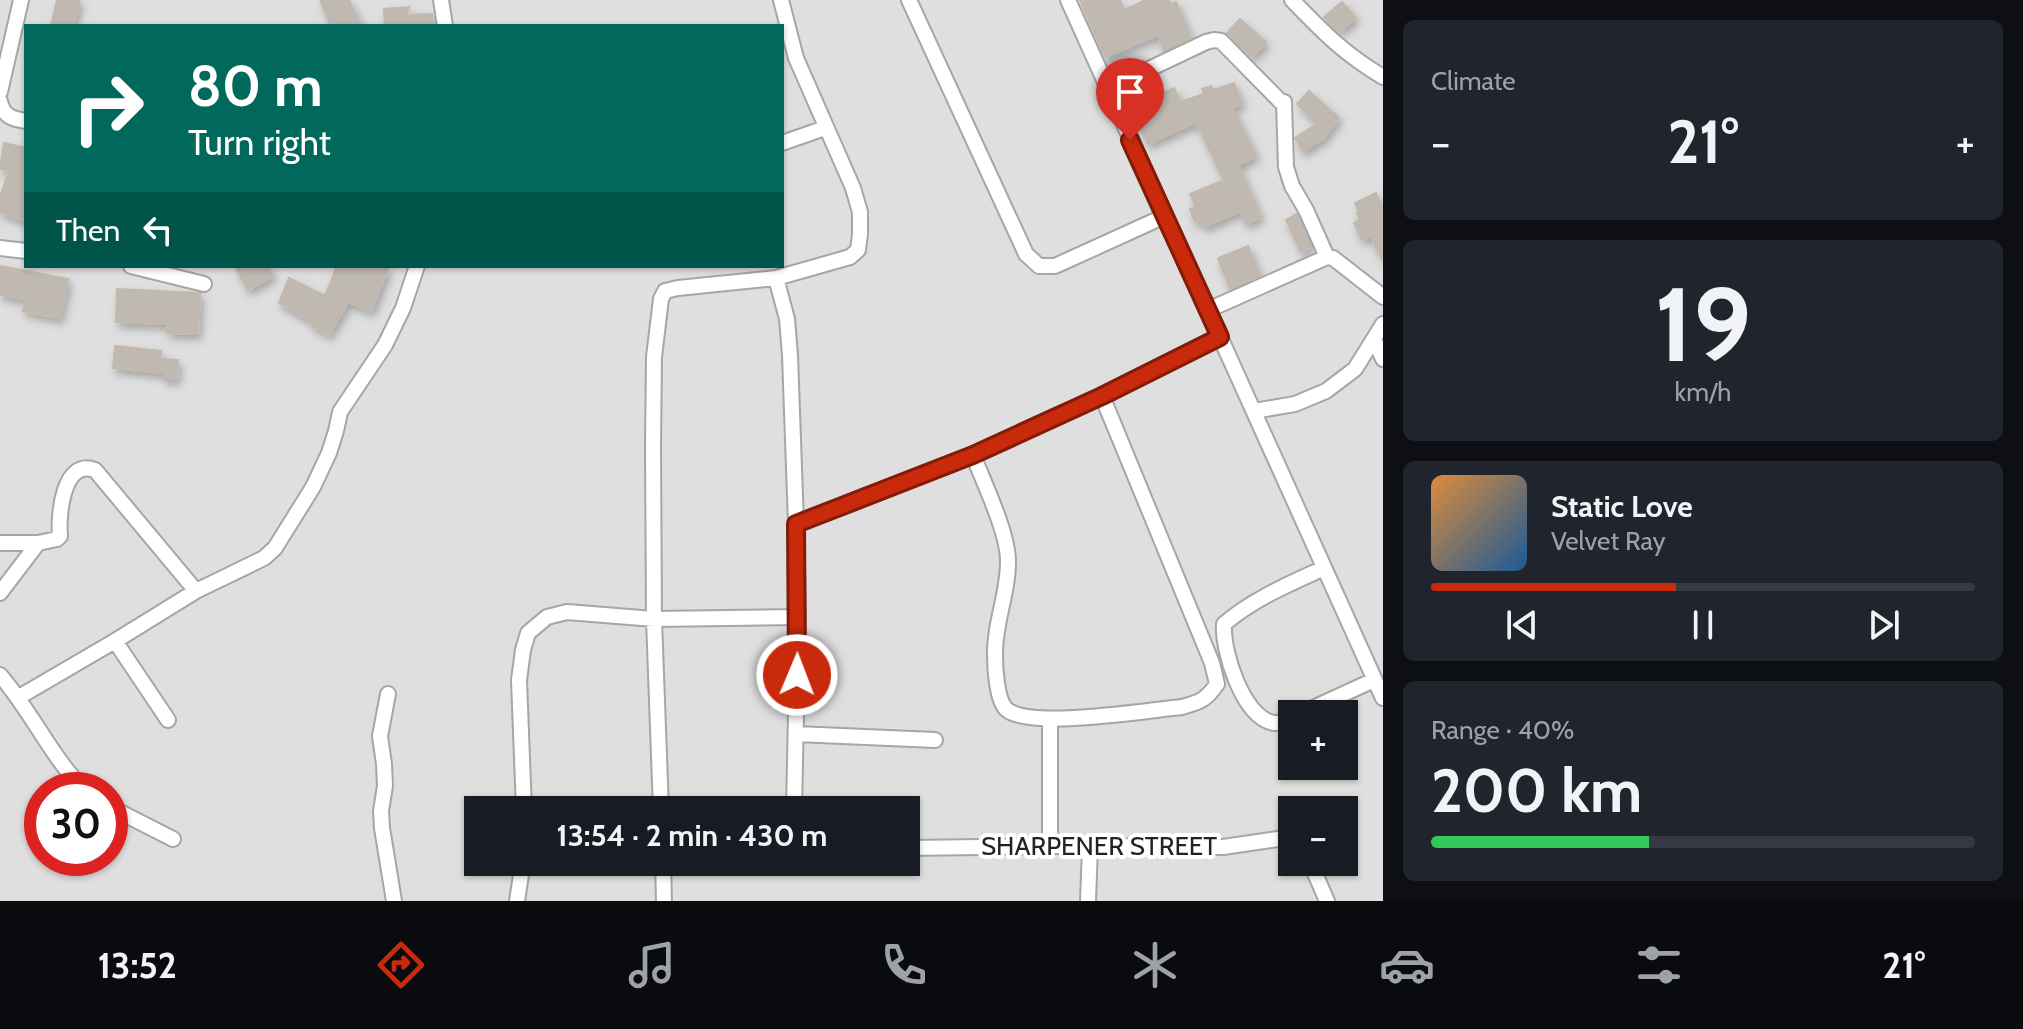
<!DOCTYPE html>
<meta charset="utf-8">
<style>
:root{--surface:#171b24;--page:#20242c;--text:#f1f3f6;--muted:#9ea1a6;--line:#363941;--accent:#c82a0b}
body{margin:0;font-family:Cabin,sans-serif;background:var(--page);color:var(--text);height:100vh;display:flex;flex-direction:column;font-size:30px;white-space:nowrap}
*{box-sizing:border-box;margin:0}
p{font-size:26px;color:var(--muted)}
.icon{flex:none;width:44px;height:44px;fill:none;stroke:currentColor;stroke-width:2;stroke-linecap:round;stroke-linejoin:round}
.map{position:relative;flex:1;overflow:hidden}
.sheet{display:flex;flex-direction:column;gap:20px;padding:20px;background:#0d0f14;width:640px}
.sheet>*{flex:none}
.top-card{position:absolute;left:24px;top:24px;width:760px;height:244px;border-radius:0px;box-shadow:0 2px 6px #0004;background:#00695c;color:#fff;overflow:hidden}
.controls{position:absolute;left:1278px;top:700px;display:grid;gap:16px}
.controls a{display:grid;place-items:center;width:80px;height:80px;border-radius:0px;background:var(--surface);box-shadow:0 2px 6px #0004;font-size:40px}
.speed{position:absolute;left:24px;top:772px;display:flex;gap:16px;font-size:40px;font-weight:700;text-align:center}
.speed>*{display:grid;place-content:center;width:104px;height:104px;border-radius:50%;background:var(--surface);box-shadow:0 2px 6px #0004;line-height:1}
.speed .limit{border:12px solid #d22;background:#fff;color:#111}
.pin{position:absolute;display:grid;place-items:center;width:68px;height:68px;color:#fff;margin:-82px -34px;border-radius:50% 50% 50% 0;rotate:-45deg;box-shadow:0 0 8px #0007}
.pin .icon{rotate:45deg}
.me{position:absolute;width:88px;margin:-44px;rotate:1deg;stroke-linejoin:round;filter:drop-shadow(0 0 6px #0008)}
.turn{display:flex;align-items:center;gap:28px;height:168px;padding:0 32px;font-size:36px}
.turn .icon{width:104px;height:104px;stroke-width:2.5}
.turn b{display:block;font-size:56px;line-height:68px}
.then{display:flex;align-items:center;height:76px;padding:0 32px;background:#0003;gap:16px;font-size:30px}
.big{font-size:60px;font-weight:800;line-height:1.1}
.sheet .widget{flex:1;display:flex;flex-direction:column;justify-content:center;gap:12px;min-width:0;padding:0 28px;border-radius:12px;background:var(--page)}
.sheet .dial{align-items:center;gap:0}
.dial b{font-size:104px;line-height:1}
.song{display:flex;align-items:center;gap:24px}
.cover{width:96px;height:96px;border-radius:12px;background:linear-gradient(135deg,hsl(30 70% 55%),hsl(210 70% 35%))}
.played{height:8px;border-radius:4px;background:linear-gradient(90deg,var(--accent) 45%,var(--line) 45%)}
.keys{display:flex;justify-content:space-around;direction:ltr}
.heat{display:flex;justify-content:space-between;align-items:center;font-size:44px;direction:ltr}
.charge{height:12px;border-radius:6px;background:linear-gradient(90deg,#34c759 40%,var(--line) 0)}
.trip{position:absolute;left:464px;top:796px;width:456px;height:80px;border-radius:0px;background:var(--surface);box-shadow:0 2px 6px #0004;font-weight:800;line-height:80px;text-align:center}
.menu{display:flex;height:128px;justify-content:space-around;align-items:center;background:#090b0e;color:var(--muted)}
.menu .icon{width:56px;height:56px}
.menu .on{color:var(--accent)}
.menu b{font-size:36px;color:var(--text)}
main{display:flex;flex:1;min-height:0}
.map>svg:first-child{display:block}
</style>
<main>
<div class="map">
<svg width="1383" height="901" viewBox="0 0 1383 901">
<defs>
<filter id="shadow"><feDropShadow dx="3" dy="5" stdDeviation="4" flood-color="#0004"/></filter>
</defs>
<rect width="100%" height="100%" fill="#f1f0e9"/>
<path fill="#dfdfdf" fill-rule="evenodd" d="M0,0H1383V901H0ZM26,26H782V266H26ZM1292,714H1344V766H1292ZM42,790H110V858H42ZM478,810H906V862H478ZM1292,810H1344V862H1292Z"/>
<path fill="#bfb9b2" stroke="#c2b9ac" stroke-width="2" filter="url(#shadow)" d="M57,0H80L73,26H51Z
M320,0H349L361,26H331Z
M1080,0H1120L1124,10L1146,0H1169L1171,5L1176,2L1191,38L1164,51L1158,35L1105,57Z
M1342,2L1356,18L1340,31L1334,23L1331,25L1324,17Z
M409,7L406,15L432,14V26H385L384,9Z
M1240,19L1266,42L1252,57L1227,33Z
M1234,83L1242,104L1232,107L1256,156L1238,165L1261,217L1246,224L1241,211L1204,227L1201,220L1195,222L1190,209L1196,207L1190,194L1224,180L1196,122L1148,144L1137,120L1139,119L1130,98L1152,88L1156,96L1174,88L1180,102L1204,94L1202,89L1211,86L1213,90Z
M1309,91L1339,118L1324,138L1303,151L1295,138L1318,123L1297,104Z
M4,143L26,148V221L0,212V197L9,171L0,169Z
M1376,193L1383,208V261L1371,236L1362,240L1354,223L1360,220L1357,213L1359,211L1355,203Z
M1297,214L1312,247L1301,252L1286,220Z
M1248,246L1260,276L1230,289L1218,258Z
M0,266L68,279L60,318L23,311L26,299L0,295Z
M235,266H268L273,276L248,290Z
M337,266H382L388,269L371,311L348,302L329,335L311,325L313,322L279,303L289,278L325,296Z
M117,289L200,293L198,334L167,333L168,324L116,322Z
M115,346L161,351L160,359L178,360L177,379H164V373L113,368Z"/>
<g fill="none" stroke-linecap="round" stroke-linejoin="round">
<g stroke="#a6a6a6" stroke-width="18">
<path id="minor" d="M441,0L445,26
M909,0L1026,254L1039,266H1055L1165,216
M1068,0L1383,698
M1292,0C1323,32 1344,54 1383,77
M1107,89L1206,42L1214,40L1221,41L1280,101L1284,102L1286,167L1292,186L1306,210L1327,257
M0,92L21,0
M0,101C3,116 12,119 26,121
M782,143L825,128
M0,248L26,251
M131,266L204,284
M776,278L787,319L790,355L796,524L798,617L794,810
M1208,310L1327,257L1333,258L1383,297
M1374,339L1383,359
M1254,411L1295,404L1326,391L1355,369L1383,324
M973,455C984,483 1007,531 1008,559C1009,592 994,623 995,656C995,669 997,700 1006,709C1029,730 1148,710 1182,707C1200,702 1206,700 1217,684L1212,663L1102,396
M796,524L973,455L1102,396L1220,337
M0,543H38L57,539L60,536C58,515 63,458 95,470L196,591
M0,593L38,543
M115,641L168,720
M0,675C31,711 51,756 84,790
M388,694L380,736L384,764L385,786L381,811L382,828L394,901
M19,697L115,641L196,591L264,558L275,548L313,487L329,453L336,431L340,412L385,345L403,308L417,266
M1300,714L1374,680
M1292,718C1287,720 1280,724 1274,723C1243,718 1222,651 1224,624C1253,599 1289,584 1324,568
M1050,720V846
M796,734L935,740
M110,807L173,839
M524,810L519,680L523,650L528,633L547,617L567,612L654,619L798,617
M661,810L654,619L653,446L654,357L661,299L665,291L678,288L776,278L850,257L858,250L860,234V212L853,188L796,58L781,0
M906,848L1050,846L1223,847L1292,837
M663,862L664,901
M1310,862L1327,901
M517,901L523,862
M1088,901L1090,847"/>
</g>
<use href="#minor" stroke="#fff" stroke-width="14"/>
</g>
<g fill="none" stroke-linecap="round" stroke-linejoin="round">
<g stroke="#821b07" stroke-width="20">
<path id="route" d="M797,675L796,524L973,455L1102,396L1220,337L1130,140"/>
</g>
<use href="#route" stroke="#c82a0b" stroke-width="14"/>
</g>
<g text-anchor="middle" stroke-width="8" stroke-linejoin="round" paint-order="stroke">
<g font-size="26" fill="#222" stroke="#fff">
<text x="1099" y="855">SHARPENER STREET</text>
</g>
</g>
</svg>
<div class="controls">
<a>+</a>
<a>−</a>
</div>
<div class="speed"><div class="limit">30</div></div>
<div class="pin" style="left:1130px;top:140px;background:#d93025"><svg class="icon" aria-label="arrive" viewBox="0 0 24 24"><path d="M6 21V4h12l-3 4 3 4H6"/></svg></div>
<svg class="me" style="left:797px;top:675px" viewBox="-20 -20 40 40"><circle r="17" fill="#c82a0b" stroke="#fff" stroke-width="3"/><path d="M0-11L8 9 0 5-8 9z" fill="#fff"/></svg>
<div class="trip">13:54 · 2 min · 430 m</div>
<div class="top-card">
<div class="turn"><svg class="icon" aria-label="right" viewBox="0 0 24 24"><path d="M7 20v-9h11M14 6l5 5-5 5"/></svg><div><b>80 m</b>Turn right</div></div>
<div class="then">Then<svg class="icon" aria-label="left" viewBox="0 0 24 24"><path d="M17 20v-9H6M10 6l-5 5 5 5"/></svg></div>
</div>
</div>
<section class="sheet">
<div class="widget"><p>Climate</p>
<div class="heat"><a>−</a><b class="big">21°</b><a>+</a></div>
</div>
<div class="widget dial"><b>19</b><p>km/h</p></div>
<div class="widget">
<div class="song"><i class="cover"></i><div><b>Static Love</b><p>Velvet Ray</p></div></div>
<div class="played"></div>
<div class="keys"><svg class="icon" aria-label="previous" viewBox="0 0 24 24"><path d="M18 5L8 12l10 7zM5 5v14"/></svg><svg class="icon" aria-label="pause" viewBox="0 0 24 24"><path d="M8 5v14M16 5v14"/></svg><svg class="icon" aria-label="next" viewBox="0 0 24 24"><path d="M6 5l10 7-10 7zM19 5v14"/></svg></div>
</div>
<div class="widget"><p>Range · 40%</p><b class="big">200 km</b><div class="charge"></div></div>
</section>
</main>
<nav class="menu">
<b>13:52</b>
<svg class="icon on" aria-label="directions" viewBox="0 0 24 24"><path d="M12 3l9 9-9 9-9-9zM9 14v-3h6M13 9l2 2-2 2"/></svg>
<svg class="icon" aria-label="music" viewBox="0 0 24 24"><path d="M9 18V5l10-2v13"/><circle cx="6" cy="18" r="3"/><circle cx="16" cy="16" r="3"/></svg>
<svg class="icon" aria-label="phone" viewBox="0 0 24 24"><path d="M5 4h4l2 5-3 2q2 4 5 5l2-3 5 2v4C11 20 4 13 5 4z"/></svg>
<svg class="icon" aria-label="climate" viewBox="0 0 24 24"><path d="M12 3v18M4 7l16 10M4 17L20 7"/></svg>
<svg class="icon" aria-label="car" viewBox="0 0 24 24"><path d="M5 17H2v-5l4-1 3-4h7l3 4 3 1v5h-3M9 17h6M6 11h13"/><circle cx="7" cy="17" r="2"/><circle cx="17" cy="17" r="2"/></svg>
<svg class="icon" aria-label="filters" viewBox="0 0 24 24"><path d="M4 7h16M4 17h16"/><circle cx="9" cy="7" r="2"/><circle cx="15" cy="17" r="2"/></svg>
<b>21°</b>
</nav>
